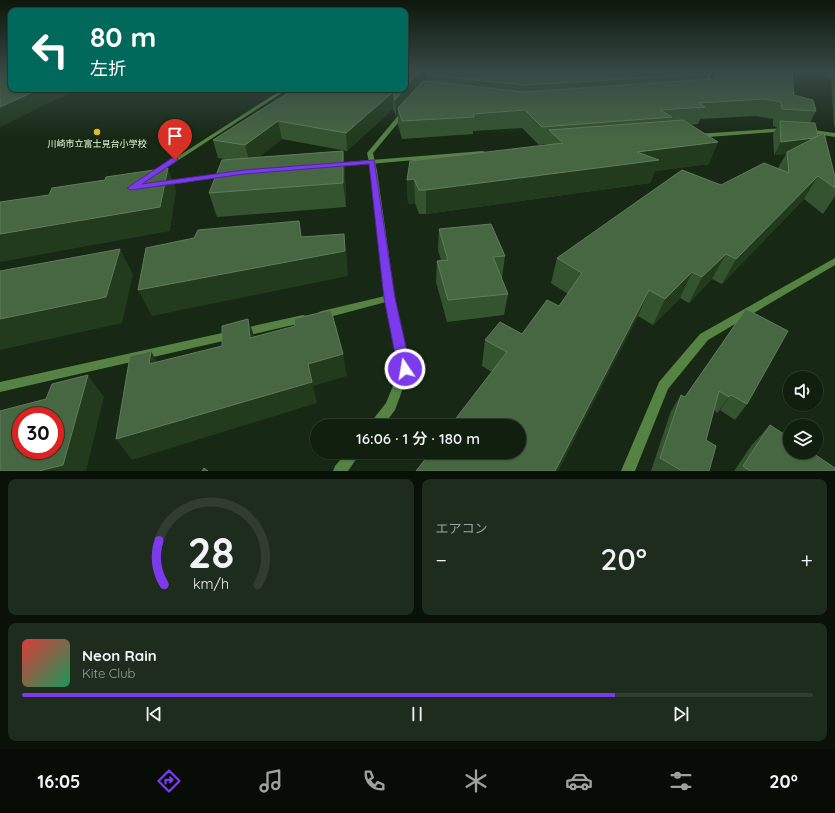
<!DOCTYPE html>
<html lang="ja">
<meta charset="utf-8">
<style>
:root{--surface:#111f0f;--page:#1e2c1d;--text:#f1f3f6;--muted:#9ca29e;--line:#303d2f;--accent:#7c3aed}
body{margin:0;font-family:Quicksand,"Noto Sans JP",sans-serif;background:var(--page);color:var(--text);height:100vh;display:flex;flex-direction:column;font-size:15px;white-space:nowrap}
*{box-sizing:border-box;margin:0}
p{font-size:13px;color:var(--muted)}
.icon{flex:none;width:22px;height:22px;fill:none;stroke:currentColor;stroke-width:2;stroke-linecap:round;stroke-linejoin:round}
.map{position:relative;height:471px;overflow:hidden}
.drawer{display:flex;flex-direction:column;gap:8px;padding:8px;background:#091108;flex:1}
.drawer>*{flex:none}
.banner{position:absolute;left:8px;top:8px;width:400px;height:84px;border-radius:8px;box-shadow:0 1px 3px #0004,0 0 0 1px var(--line);background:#00695c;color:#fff;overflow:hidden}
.buttons{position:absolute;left:783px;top:371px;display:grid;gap:8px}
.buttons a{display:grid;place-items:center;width:40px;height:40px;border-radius:50%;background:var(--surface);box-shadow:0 1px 3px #0004,0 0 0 1px var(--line);font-size:20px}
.speed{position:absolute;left:12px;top:407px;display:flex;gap:8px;font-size:20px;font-weight:700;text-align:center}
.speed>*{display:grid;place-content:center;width:52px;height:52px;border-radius:50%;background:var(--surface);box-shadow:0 1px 3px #0004,0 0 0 1px var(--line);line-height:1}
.speed .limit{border:6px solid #d22;background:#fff;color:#111}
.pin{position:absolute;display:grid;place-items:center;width:34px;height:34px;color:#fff;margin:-41px -17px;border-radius:50% 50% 50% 0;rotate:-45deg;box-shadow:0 0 4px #0007}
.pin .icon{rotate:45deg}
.me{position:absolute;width:44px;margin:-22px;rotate:348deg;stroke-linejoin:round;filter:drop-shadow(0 0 3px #0008)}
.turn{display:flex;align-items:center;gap:14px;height:84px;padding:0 16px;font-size:18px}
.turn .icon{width:52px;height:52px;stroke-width:2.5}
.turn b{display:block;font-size:28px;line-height:34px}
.big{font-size:30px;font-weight:600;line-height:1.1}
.drawer .tile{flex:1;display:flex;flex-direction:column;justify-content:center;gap:6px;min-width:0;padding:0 14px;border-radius:8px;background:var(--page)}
.drawer .dial{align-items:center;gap:0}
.dial svg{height:104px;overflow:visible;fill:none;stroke:var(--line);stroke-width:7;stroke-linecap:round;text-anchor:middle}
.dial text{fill:var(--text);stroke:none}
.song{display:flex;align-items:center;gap:12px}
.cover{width:48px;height:48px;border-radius:6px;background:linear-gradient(135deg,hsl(0 70% 55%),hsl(150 70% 35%))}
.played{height:4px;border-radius:2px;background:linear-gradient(90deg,var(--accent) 75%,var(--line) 75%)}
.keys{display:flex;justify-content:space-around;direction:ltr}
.heat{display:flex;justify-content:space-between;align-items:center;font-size:22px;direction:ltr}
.drawer .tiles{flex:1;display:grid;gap:8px;grid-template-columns:1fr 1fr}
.tile:last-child{grid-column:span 2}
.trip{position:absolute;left:310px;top:419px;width:216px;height:40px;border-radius:20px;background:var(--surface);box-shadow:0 1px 3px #0004,0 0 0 1px var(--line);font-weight:600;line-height:40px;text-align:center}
.tabs{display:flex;height:64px;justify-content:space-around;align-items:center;background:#070c06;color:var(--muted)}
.tabs .icon{width:28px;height:28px}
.tabs .selected{color:var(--accent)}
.tabs b{font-size:18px;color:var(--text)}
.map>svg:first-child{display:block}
</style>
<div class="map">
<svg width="835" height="471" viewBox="0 0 835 471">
<rect width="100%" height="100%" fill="#172914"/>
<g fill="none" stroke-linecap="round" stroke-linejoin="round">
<path fill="#568244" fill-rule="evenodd" d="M708,71H712L707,90L705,91L703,90Z
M402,111L407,112L373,153L377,171L395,298L410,369L395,410L383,426H369L371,422L386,403L400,369L386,302L322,319L319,318L317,315L319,312L322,311L385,296L371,171L367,153Z
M835,258V265L708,340L668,389L635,471H621L659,382L700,334Z
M303,315L306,316L308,319L306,322L0,392V382Z
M347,452H361L348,471H333L335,466Z"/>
<path fill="#568244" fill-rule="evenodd" d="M283,89H288L154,176L152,177L149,175Z
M785,128L788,130L787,131L696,138L693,136L696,134Z
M806,129L835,133V137L804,132V130Z
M483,151L486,153L485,154L334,167L331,165L334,163Z
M224,173L226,174V176L163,186L160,184L163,182Z"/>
</g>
<path fill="#34542f" d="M405,71L708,74L706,79H712L713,71H835V127H834L831,77L792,71L794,95L816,111L810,123L818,136L835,177V196L823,214L804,199L722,284L712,279L689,303L680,298L653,325L638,316L558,471H416L492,372L482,366L485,340L522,334L559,306L568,294L551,283L557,258L721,185L778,168L786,154L774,155L773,134L777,127L773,126V119L756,116L700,119L698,124L690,125L709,164L655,171L650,183L426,214H419L415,203L408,204L407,180L547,145V144L539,145L522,128L473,131V134L402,139L398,125V114L396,117L393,109L347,151L282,139L259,157L343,151L345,173L346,207L217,217L209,193L225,159L218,158L213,140Z
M439,229L505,256L502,277H501L508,294L504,315L447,322L436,282L437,261L441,260L438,250Z
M746,309L747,404L735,420L720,410L717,413L714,410L706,440L709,471H651L671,411L681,395L685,397Z
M770,425L835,471H734L751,446Z"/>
<path fill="#213b1c" d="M423,71H436L427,75V81L418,90L398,108V114L396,117L395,100L416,75Z
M40,89H78L0,127V107Z
M393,92V109L347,151L346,133Z
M278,121L282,139L250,164L245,145Z
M818,138L787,152L786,154L774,155L781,142Z
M718,142L709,164L655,171L650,183L426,214V190L637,152Z
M343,151L345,173L346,207L343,183Z
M168,168L176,191L170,231L0,262V234Z
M818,176L804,199L722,284L736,259Z
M414,179L415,203L408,204L407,180Z
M299,221L304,246L344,234L347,259L348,276L152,316L138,290L301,237Z
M120,249L133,274L122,323L0,350V319Z
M726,254L712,279L689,303L702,277Z
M692,272L680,298L653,325L665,299Z
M649,290L638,316L558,471H555Z
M248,319L256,341L250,338Z
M151,351L163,373L149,364Z
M343,354L347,376L313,386L317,403L132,460L116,439L308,364Z
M88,375L104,397L86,471H39Z
M731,395L720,410L717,413L729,397Z"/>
<path fill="#476642" stroke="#607d5b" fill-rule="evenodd" d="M0,71H11V89H40L0,107Z
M405,71H423L418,75H416L405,88Z
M431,71H709L708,74L524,85L427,75Z
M716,71H792L794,95L813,100L816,111L782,109L781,102L764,99L699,103L705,107L660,110L672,117L542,127L525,110L473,114L474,117L402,121L398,108L423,81L525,92L711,79L715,77Z
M294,89H404L395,100L393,92L346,133L278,121L245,145L213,140Z
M683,120L718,142L637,152L659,160L426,190H419L414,179L407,180L410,161L563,143L549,130Z
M780,121L815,123L818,136L814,138L781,142Z
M824,133L835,177V188L818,176L736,259L726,254L702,277L692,272L665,299L649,290L555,471H416L431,452H519V426H450L507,352L485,340L500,322L522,334L547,300L559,306L582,273L557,258L682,170L721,185L764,163L789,173L787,152Z
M343,151V183L209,193L222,160Z
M168,168L160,207L0,234V202L49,195L52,188L105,180L106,177Z
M299,221L301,237L344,234L345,251L138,290L146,248L194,238L198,230Z
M491,224L505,256L493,257L508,294L448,300L437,261L448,260L439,229Z
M120,249L106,297L0,319V271Z
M746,309L788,331L747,404L731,395L729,397L719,391L706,440L716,446L709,471H682L660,458L681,395L685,397Z
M331,310L343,354L308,364L312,382L116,439L130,356L151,351L149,364L222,346V326L248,319L250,338L295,326L294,319Z
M88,375L63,465L39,471H0V411L46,399L52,384ZM21,416H55V450H21Z
M770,425L790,438V452H811L835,468V471H750L743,466Z
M204,468L208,471H202Z"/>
<linearGradient id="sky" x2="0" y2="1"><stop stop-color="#0d170b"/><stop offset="0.52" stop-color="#364945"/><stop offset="1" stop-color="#364945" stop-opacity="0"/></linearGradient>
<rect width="835" height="137" fill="url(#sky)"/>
<path fill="#7c3aed" stroke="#51269a" d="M172,158H177L178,160L142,184L244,170L374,160L395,298L411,369L409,373L405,374L400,373L398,369L384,298L369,164L244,174L131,190L127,188Z"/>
<circle fill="#e5b822" stroke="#172914" stroke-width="1.5" cx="97" cy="132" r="4"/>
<g text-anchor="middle" stroke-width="4" stroke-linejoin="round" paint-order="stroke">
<g font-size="9" fill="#e5fbdf" stroke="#172914">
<text x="97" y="147">川崎市立富士見台小学校</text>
</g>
</g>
</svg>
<div class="buttons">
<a><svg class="icon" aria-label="sound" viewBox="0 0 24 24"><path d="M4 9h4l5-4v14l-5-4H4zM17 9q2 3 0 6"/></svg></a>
<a><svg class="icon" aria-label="layers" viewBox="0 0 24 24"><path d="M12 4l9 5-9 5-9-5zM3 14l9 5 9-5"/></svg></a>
</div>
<div class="speed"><div class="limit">30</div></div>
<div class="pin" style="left:175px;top:160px;background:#d93025"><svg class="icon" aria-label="arrive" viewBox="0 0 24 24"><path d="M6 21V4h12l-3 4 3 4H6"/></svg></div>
<svg class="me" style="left:405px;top:369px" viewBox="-20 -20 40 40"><circle r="17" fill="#7c3aed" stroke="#fff" stroke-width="3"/><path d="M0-11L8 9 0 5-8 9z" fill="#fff"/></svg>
<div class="trip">16:06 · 1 分 · 180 m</div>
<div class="banner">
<div class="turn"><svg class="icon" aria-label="left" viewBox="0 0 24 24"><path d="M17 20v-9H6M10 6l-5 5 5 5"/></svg><div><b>80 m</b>左折</div></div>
</div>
</div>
<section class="drawer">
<div class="tiles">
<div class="tile dial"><svg viewBox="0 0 100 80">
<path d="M14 69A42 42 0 1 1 86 69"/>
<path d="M14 69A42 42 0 0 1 10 35" stroke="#7c3aed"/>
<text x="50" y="56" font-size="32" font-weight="700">28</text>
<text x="50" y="72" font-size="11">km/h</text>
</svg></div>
<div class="tile"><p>エアコン</p>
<div class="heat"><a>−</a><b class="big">20°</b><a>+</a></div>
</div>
<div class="tile">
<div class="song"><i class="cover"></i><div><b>Neon Rain</b><p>Kite Club</p></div></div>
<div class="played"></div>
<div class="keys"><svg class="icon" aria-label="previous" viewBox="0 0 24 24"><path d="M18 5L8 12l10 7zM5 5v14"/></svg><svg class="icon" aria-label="pause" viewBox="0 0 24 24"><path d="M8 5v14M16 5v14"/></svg><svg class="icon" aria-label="next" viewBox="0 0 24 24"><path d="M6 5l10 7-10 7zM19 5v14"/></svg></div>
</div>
</div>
</section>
<nav class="tabs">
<b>16:05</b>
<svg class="icon selected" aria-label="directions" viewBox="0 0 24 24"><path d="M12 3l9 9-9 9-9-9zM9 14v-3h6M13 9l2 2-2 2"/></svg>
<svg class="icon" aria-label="music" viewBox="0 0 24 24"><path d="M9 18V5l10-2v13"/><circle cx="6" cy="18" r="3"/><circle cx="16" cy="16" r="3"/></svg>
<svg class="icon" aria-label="phone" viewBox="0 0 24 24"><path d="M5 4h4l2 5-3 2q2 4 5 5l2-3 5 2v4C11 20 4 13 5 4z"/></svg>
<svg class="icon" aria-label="climate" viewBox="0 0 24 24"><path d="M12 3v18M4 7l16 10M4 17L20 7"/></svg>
<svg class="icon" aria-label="car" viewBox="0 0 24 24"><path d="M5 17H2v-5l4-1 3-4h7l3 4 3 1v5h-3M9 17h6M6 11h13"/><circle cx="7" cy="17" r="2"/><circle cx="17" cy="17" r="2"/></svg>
<svg class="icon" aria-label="filters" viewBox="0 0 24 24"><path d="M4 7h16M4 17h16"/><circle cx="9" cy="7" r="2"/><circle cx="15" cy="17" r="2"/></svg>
<b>20°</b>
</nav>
